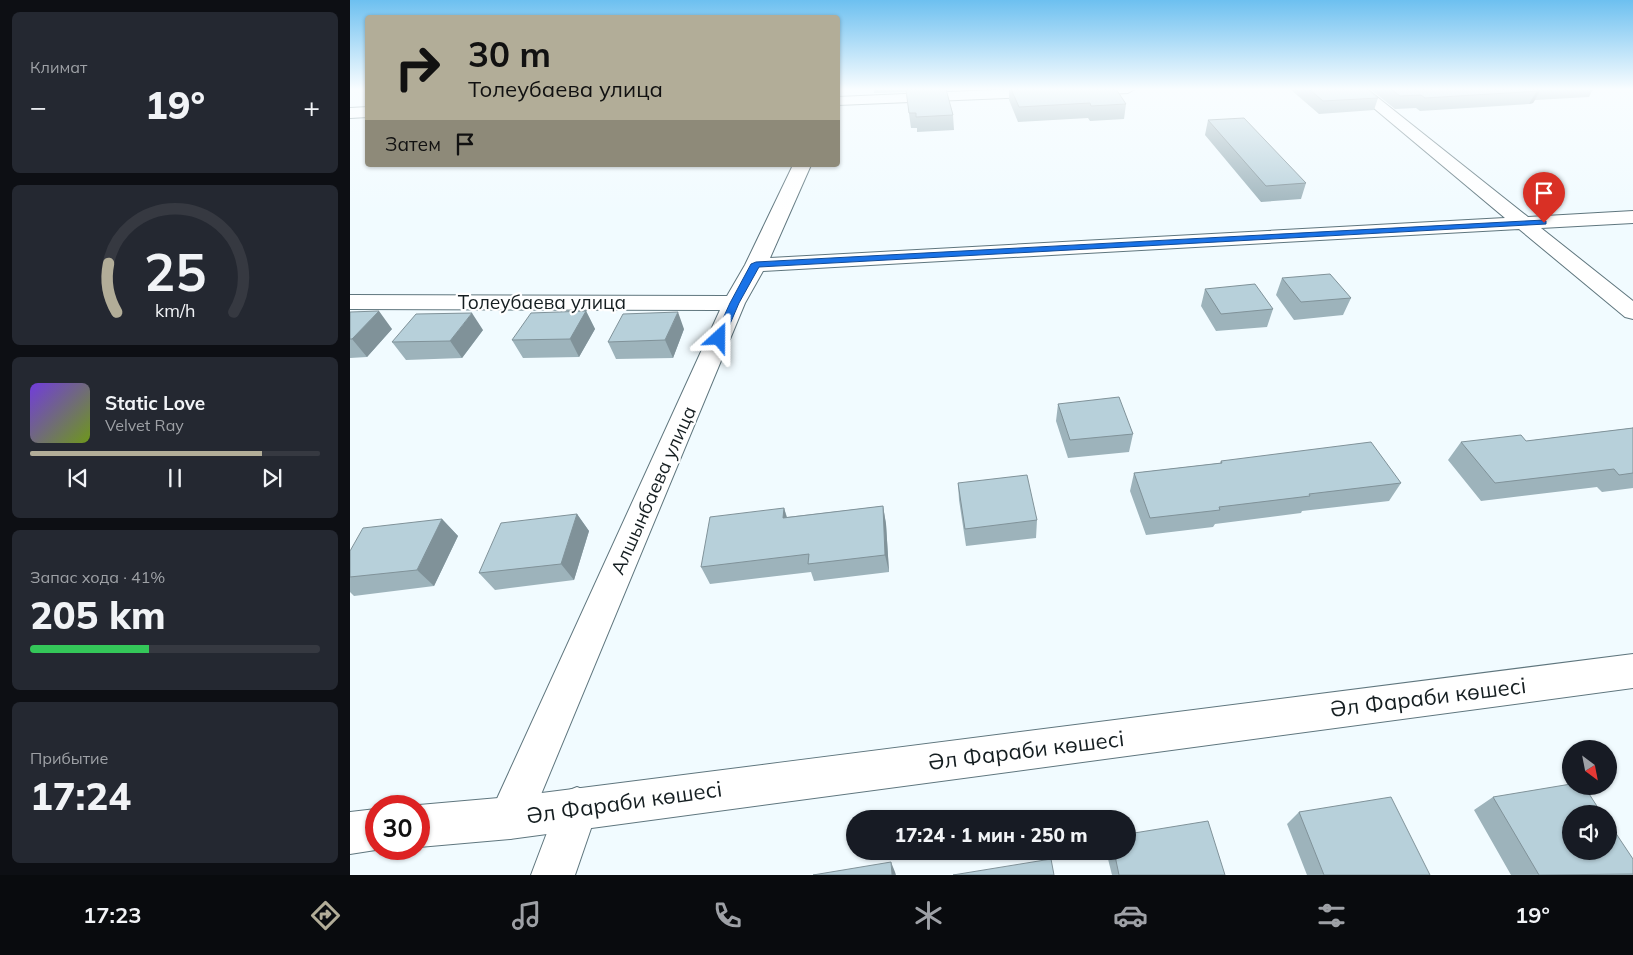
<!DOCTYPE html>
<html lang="ru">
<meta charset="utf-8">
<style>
:root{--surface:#171b24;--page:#242831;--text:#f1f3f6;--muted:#9ea1a6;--line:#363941;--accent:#b2ad98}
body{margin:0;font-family:Mulish,sans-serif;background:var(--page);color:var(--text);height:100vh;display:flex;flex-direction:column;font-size:19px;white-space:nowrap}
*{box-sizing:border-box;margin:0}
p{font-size:16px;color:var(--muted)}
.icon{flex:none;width:28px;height:28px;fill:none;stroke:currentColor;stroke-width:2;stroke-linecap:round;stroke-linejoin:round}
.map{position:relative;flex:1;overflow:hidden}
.drawer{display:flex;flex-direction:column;gap:12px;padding:12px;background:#0d0f14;width:350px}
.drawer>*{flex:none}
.banner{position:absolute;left:15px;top:15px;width:475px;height:152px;border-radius:5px;box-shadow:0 1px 4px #0004;background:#b2ad98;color:#111;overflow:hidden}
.needle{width:32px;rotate:148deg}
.fabs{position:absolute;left:1212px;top:740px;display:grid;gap:10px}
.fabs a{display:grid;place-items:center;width:55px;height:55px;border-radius:50%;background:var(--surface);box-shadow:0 1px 4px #0004;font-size:25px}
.speed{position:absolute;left:15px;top:795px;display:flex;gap:10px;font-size:25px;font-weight:700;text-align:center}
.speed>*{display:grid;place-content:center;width:65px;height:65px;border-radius:50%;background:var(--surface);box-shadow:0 1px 4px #0004;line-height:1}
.speed .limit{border:8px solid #d22;background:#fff;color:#111}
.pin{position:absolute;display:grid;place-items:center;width:42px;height:42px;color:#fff;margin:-51px -21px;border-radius:50% 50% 50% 0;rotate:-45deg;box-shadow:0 0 5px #0007}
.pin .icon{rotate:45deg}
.me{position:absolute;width:55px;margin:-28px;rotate:24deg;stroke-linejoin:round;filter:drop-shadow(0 0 4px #0008)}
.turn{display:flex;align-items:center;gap:18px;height:105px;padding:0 20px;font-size:22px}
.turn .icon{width:65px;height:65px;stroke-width:2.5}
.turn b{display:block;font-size:35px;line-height:42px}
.then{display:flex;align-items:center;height:48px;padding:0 20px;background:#0003;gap:10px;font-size:19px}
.big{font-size:38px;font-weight:800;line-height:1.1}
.drawer .widget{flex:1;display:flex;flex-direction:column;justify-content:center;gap:8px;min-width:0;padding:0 18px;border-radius:8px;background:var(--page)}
.drawer .dial{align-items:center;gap:0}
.dial svg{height:130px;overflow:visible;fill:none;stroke:var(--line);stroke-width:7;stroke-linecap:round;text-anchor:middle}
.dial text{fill:var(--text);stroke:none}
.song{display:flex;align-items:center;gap:15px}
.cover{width:60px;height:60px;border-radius:8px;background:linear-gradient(135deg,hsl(260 70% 55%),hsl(80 70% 35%))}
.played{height:5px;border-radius:2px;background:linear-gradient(90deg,var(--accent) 80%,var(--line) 80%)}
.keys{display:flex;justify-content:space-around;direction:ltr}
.heat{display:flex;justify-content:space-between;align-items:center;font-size:28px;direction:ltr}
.charge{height:8px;border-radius:4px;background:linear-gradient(90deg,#34c759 41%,var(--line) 0)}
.trip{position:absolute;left:496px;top:810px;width:290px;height:50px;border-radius:25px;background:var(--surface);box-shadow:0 1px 4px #0004;font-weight:800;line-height:50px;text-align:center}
.menu{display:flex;height:80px;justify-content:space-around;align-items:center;background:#090b0e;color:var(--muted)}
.menu .icon{width:35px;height:35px}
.menu .current{color:var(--accent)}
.menu b{font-size:22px;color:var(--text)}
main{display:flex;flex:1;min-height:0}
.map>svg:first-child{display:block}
</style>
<main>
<section class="drawer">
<div class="widget"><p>Климат</p>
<div class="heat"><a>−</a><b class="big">19°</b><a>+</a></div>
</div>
<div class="widget dial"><svg viewBox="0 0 100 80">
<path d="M14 69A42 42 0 1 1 86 69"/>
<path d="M14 69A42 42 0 0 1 9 39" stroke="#b2ad98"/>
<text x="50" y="56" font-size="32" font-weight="700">25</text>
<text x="50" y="72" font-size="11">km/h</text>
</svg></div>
<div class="widget">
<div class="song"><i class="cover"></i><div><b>Static Love</b><p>Velvet Ray</p></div></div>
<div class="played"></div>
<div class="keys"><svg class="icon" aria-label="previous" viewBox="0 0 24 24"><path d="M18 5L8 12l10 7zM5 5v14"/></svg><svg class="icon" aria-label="pause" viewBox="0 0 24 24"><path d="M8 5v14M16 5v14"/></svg><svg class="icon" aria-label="next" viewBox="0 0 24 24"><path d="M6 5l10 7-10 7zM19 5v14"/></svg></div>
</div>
<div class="widget"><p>Запас хода · 41%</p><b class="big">205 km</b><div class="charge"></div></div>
<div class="widget"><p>Прибытие</p><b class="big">17:24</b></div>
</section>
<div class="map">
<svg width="1283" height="875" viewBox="0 0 1283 875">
<rect width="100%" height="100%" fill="#f1fbff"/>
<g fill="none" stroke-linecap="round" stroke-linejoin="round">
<g stroke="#5f767e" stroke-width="2">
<path id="minor" d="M666,89H785L778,93L488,105V97Z
M1001,89H1017L1178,217L1283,211V223L1191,228L1283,301V319L1275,317L1169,229L413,271L395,303L175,833L160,839L145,833L139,818L145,803L370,310L0,309V295L377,296L395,265L443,165H461L420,258L1155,218Z
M18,107V117L0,118V108Z
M227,787L242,793L248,808L225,875H181L212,793Z"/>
</g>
<g stroke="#5f767e" stroke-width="2">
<path id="tertiary" d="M1283,654V688L160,839L69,847V806H66L69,805L160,797Z
M26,809V849H32L0,854V812Z"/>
</g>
<use href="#minor" fill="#fff" fill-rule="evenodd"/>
<use href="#tertiary" fill="#fff" fill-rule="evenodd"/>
</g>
<path fill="#9db3bb" d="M524,89H596L603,115L604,130L567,132V128H561L556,92L524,93Z
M659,89H766L776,104L774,119L740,121L738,118L668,122L659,100Z
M940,89H1018L1028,98L1024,110L969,114Z
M1020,89H1243L1239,97L1185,100L1183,103L1179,104L1070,111L1066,108L1045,109Z
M858,120L956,183L951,199L911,202L855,135Z
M932,278L1001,298L993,315L944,320L926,295Z
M855,289L923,309L917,327L866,331L851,306Z
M236,311L245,329L229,357L173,358L162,340Z
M0,312L42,329L17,357L0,358Z
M334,329L323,358L266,359L258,342Z
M133,330L112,358L56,360L42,342Z
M708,404L783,434L779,452L718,458L706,421Z
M1283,427V488L1252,492L1247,487L1131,501L1098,460L1111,442L1176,441L1282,428Z
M871,461L1051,483L1039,501L952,511L951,513L865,524L863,527L796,535L780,491L784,473L870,463Z
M608,483L687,520L686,538L616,546L609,500Z
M533,506L536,524L539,572L464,581L461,572L360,584L351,567L434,508L437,517Z
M227,514L239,531L224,580L145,590L129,573Z
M92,519L108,536L84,586L4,596L0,592V551Z
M1143,797L1283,859V875H1161L1124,810Z
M949,812L1080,875H957L937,824Z
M756,851H778L875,875H762Z"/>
<path fill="#809299" d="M1190,91L1183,103L1179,104L1186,92Z
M29,311L42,329L17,357L2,339Z
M236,311L245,329L229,357L220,339Z
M328,312L334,329L323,358L315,340Z
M122,313L133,330L112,358L100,341Z
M533,506L536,524L539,572L535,555Z
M434,508L439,526L433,518Z
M227,514L239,531L224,580L211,564Z
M92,519L108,536L84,586L67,570Z
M541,862L545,872L546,875H542Z"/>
<path fill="#b7d0da" stroke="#809299" d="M569,89H596L603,115L566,117V113H559L556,90Z
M661,89H766L776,104L741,106L740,103L669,107Z
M959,89H1018L1028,98L973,101Z
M1041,89H1187L1190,91L1075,98L1071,95L1050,96Z
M894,118L956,183L916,186L858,120Z
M980,274L1001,298L951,302L932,278Z
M905,284L923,309L871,314L855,289Z
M29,311L2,339H0V312Z
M236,311L220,339L162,340L181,313Z
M328,312L315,340L258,342L273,314Z
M122,313L100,341L42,342L66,314Z
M769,397L783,434L720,440L708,404Z
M1283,428V473L1269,475L1264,469L1145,483L1111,442L1171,435L1176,441Z
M1021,442L1051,483L959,494L960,496L869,507L870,510L800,518L784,473L872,463L871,461Z
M677,475L687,520L615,529L608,483Z
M533,506L535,555L458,564L459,554L351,567L360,517L434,508L433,518Z
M227,514L211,564L129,573L151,523Z
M92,519L67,570L0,577V551L13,528Z
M1221,784V786H1234L1252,814H1221V851H1259V823L1283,859V874L1189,875L1143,797Z
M1041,797L1080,875H974L949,812Z
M858,821L875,875H769L764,851H778V834Z
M701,859L704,875H603Z
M541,862L542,875H463Z"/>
<linearGradient id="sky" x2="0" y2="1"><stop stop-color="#6dc0f0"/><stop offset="0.42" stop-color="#f9fdff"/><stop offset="1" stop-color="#f9fdff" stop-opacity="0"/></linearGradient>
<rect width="1283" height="212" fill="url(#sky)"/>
<path fill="#1a73e8" stroke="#114b97" d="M1194,220L1196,221V224L409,267L389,303L374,338L369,341L364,338L380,303L401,264L406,262Z"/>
<g text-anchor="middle" stroke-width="4.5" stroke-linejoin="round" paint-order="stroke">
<g font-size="19" fill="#151e21" stroke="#fff">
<text x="192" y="309">Толеубаева улица</text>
<text transform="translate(303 490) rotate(-66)" y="7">Алшынбаева улица</text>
</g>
<g font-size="22" fill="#151e21" stroke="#fff">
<text transform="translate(1078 697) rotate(-7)" y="8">Әл Фараби көшесі</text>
<text transform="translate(676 750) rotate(-7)" y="8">Әл Фараби көшесі</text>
<text transform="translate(274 802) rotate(-8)" y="8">Әл Фараби көшесі</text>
</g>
</g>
</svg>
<div class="fabs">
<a><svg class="needle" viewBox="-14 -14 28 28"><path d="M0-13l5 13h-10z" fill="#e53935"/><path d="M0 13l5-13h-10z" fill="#9ea1a6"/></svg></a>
<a><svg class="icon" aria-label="sound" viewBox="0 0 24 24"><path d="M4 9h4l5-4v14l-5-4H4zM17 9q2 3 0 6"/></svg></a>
</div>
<div class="speed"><div class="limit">30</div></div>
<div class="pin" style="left:1194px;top:223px;background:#d93025"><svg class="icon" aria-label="arrive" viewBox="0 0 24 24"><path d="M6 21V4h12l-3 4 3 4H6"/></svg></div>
<svg class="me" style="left:369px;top:338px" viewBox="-20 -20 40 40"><path d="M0-17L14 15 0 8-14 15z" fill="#1a73e8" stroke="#fff" stroke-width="4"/></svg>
<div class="trip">17:24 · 1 мин · 250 m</div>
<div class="banner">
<div class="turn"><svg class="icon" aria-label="right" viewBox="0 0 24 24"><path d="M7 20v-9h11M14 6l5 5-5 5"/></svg><div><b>30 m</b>Толеубаева улица</div></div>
<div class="then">Затем<svg class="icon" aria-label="arrive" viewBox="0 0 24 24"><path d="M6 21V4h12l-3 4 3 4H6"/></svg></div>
</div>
</div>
</main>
<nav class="menu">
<b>17:23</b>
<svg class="icon current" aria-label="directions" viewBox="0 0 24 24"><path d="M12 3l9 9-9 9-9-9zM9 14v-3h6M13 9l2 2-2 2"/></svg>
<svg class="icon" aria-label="music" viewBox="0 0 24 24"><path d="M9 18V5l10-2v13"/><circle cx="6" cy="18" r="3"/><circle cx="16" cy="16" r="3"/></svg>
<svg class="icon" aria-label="phone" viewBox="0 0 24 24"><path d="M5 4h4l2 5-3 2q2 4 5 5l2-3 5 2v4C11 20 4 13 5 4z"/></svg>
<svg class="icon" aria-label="climate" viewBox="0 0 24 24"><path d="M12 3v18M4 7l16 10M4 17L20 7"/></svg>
<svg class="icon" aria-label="car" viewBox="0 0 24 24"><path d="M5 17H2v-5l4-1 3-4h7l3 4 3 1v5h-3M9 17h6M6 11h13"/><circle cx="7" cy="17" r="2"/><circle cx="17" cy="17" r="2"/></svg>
<svg class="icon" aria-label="filters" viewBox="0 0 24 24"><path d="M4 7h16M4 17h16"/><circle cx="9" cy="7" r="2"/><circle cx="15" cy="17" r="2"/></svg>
<b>19°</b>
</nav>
